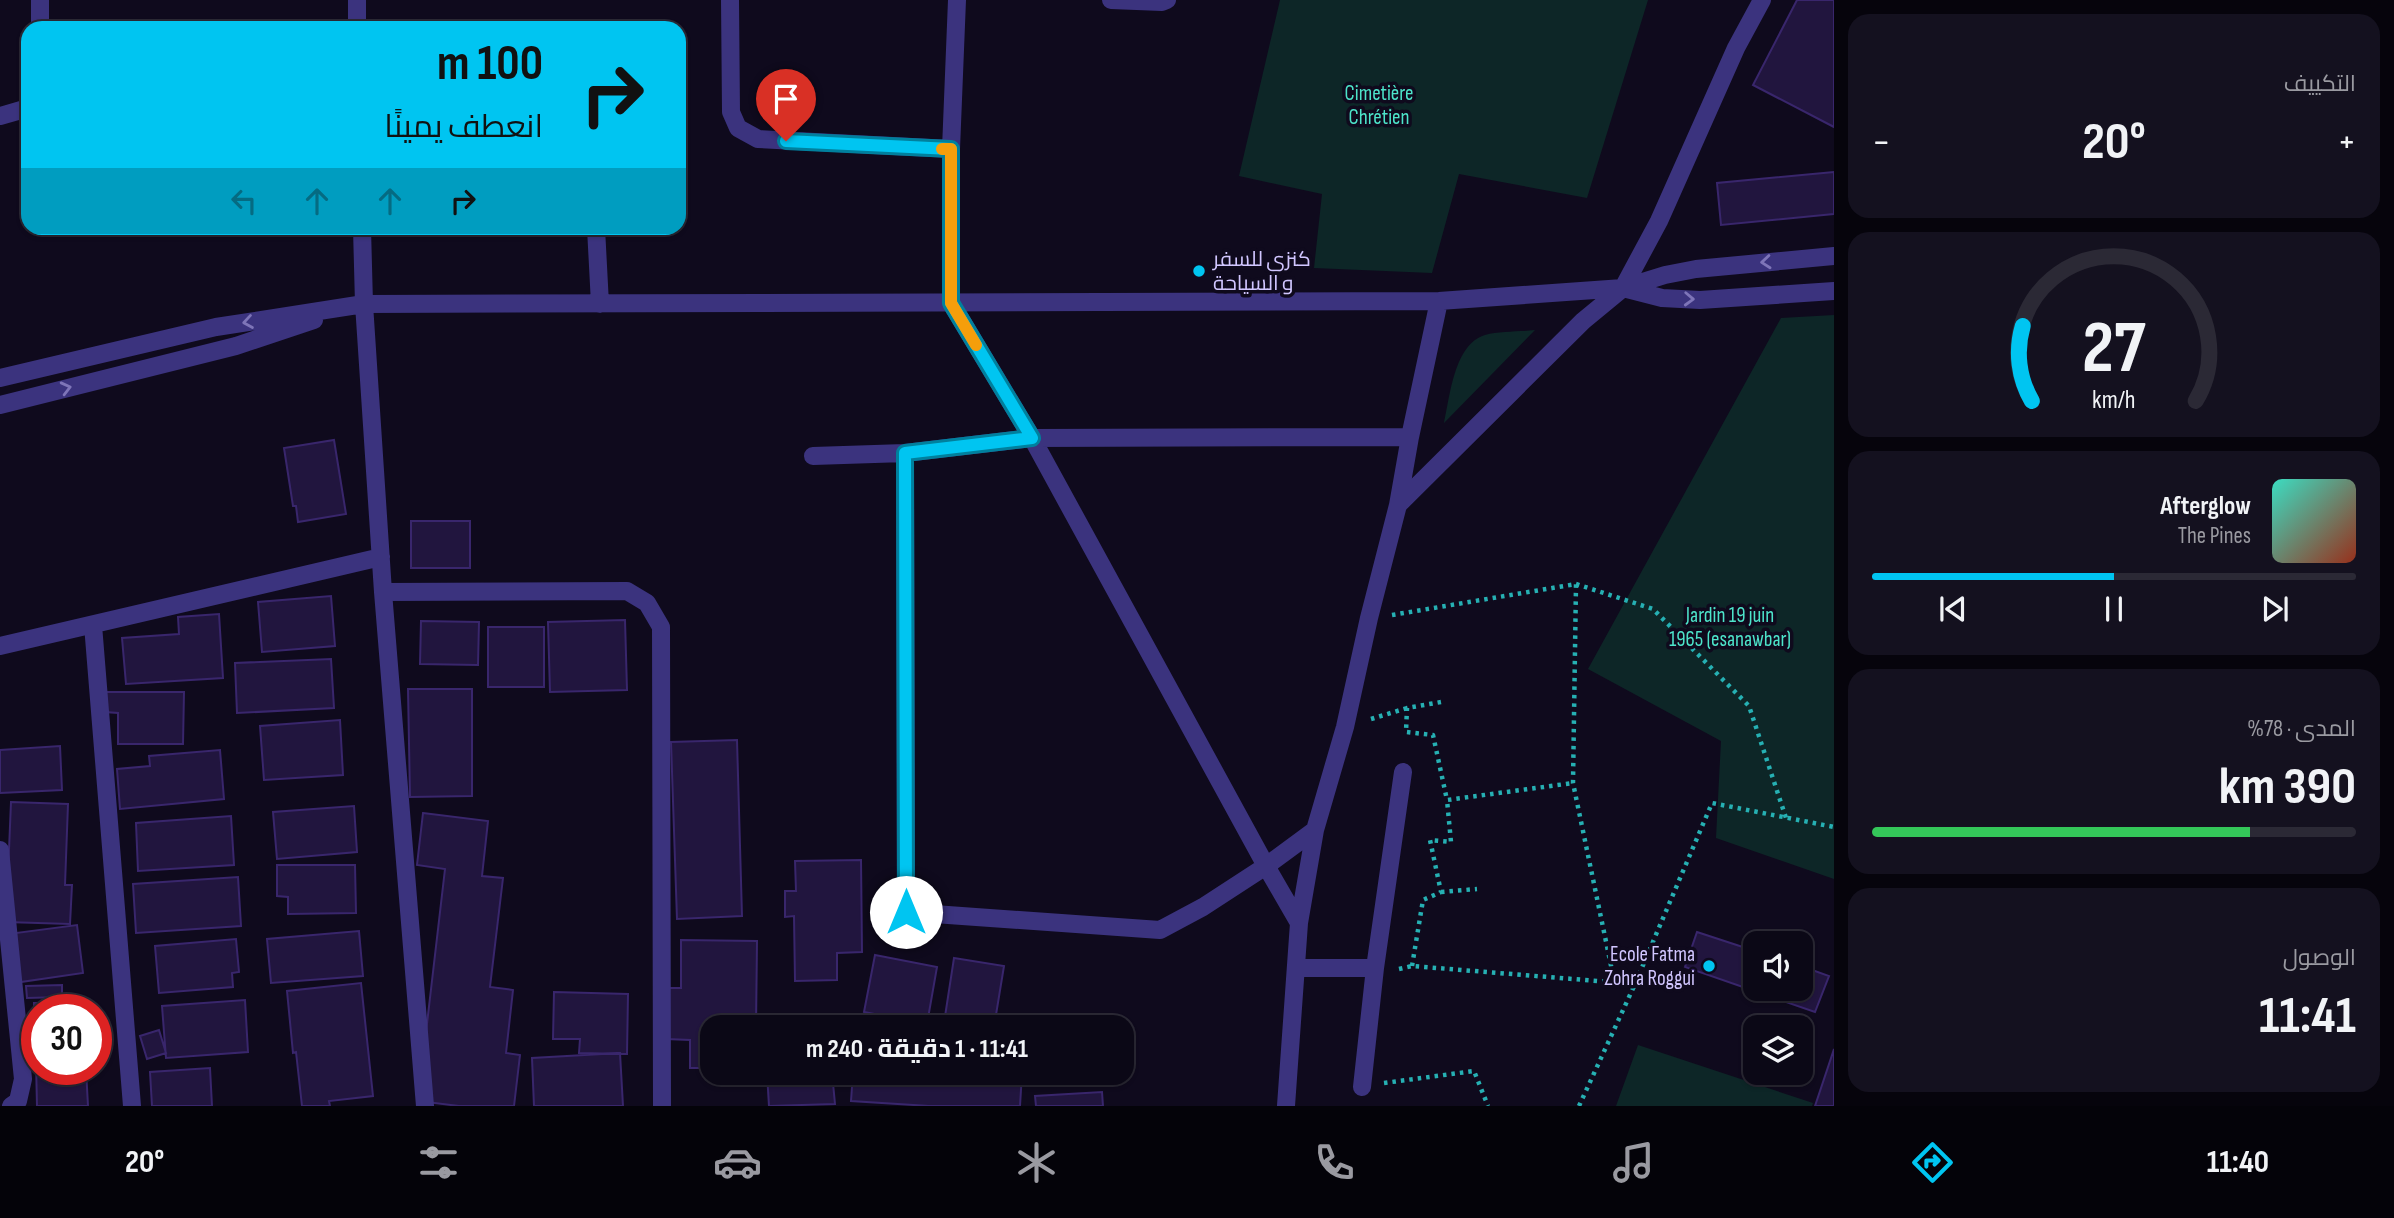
<!DOCTYPE html>
<html lang="ar">
<meta charset="utf-8">
<style>
:root{--surface:#0b0816;--page:#14111f;--text:#f1f3f6;--muted:#9a9aa1;--line:#2b2935;--accent:#00c5f1}
body{margin:0;font-family:"Sofia Sans Condensed",Cairo,sans-serif;background:var(--page);color:var(--text);direction:rtl;height:100vh;display:flex;flex-direction:column;font-size:26px;white-space:nowrap}
*{box-sizing:border-box;margin:0}
p{font-size:23px;color:var(--muted)}
.icon{flex:none;width:38px;height:38px;fill:none;stroke:currentColor;stroke-width:2;stroke-linecap:round;stroke-linejoin:round}
.map{position:relative;flex:1;overflow:hidden;direction:ltr}
.side{display:flex;flex-direction:column;gap:14px;padding:14px;background:#06040c;width:560px}
.side>*{flex:none}
.hud{position:absolute;left:21px;top:21px;width:665px;height:214px;border-radius:21px;box-shadow:0 2px 5px #0004,0 0 0 2px var(--line);direction:rtl;background:#00c5f1;color:#111;overflow:hidden}
.tools{position:absolute;left:1743px;top:931px;display:grid;gap:14px}
.tools a{display:grid;place-items:center;width:70px;height:70px;border-radius:14px;background:var(--surface);box-shadow:0 2px 5px #0004,0 0 0 2px var(--line);font-size:35px}
.speed{position:absolute;left:21px;top:994px;display:flex;gap:14px;font-size:35px;font-weight:700;text-align:center}
.speed>*{display:grid;place-content:center;width:91px;height:91px;border-radius:50%;background:var(--surface);box-shadow:0 2px 5px #0004,0 0 0 2px var(--line);line-height:1}
.speed .limit{border:10px solid #d22;background:#fff;color:#111}
.pin{position:absolute;display:grid;place-items:center;width:60px;height:60px;color:#fff;margin:-72px -30px;border-radius:50% 50% 50% 0;rotate:-45deg;box-shadow:0 0 7px #0007}
.pin .icon{rotate:45deg}
.me{position:absolute;width:77px;margin:-38px;rotate:0deg;stroke-linejoin:round;filter:drop-shadow(0 0 5px #0008)}
.turn{display:flex;align-items:center;gap:24px;height:147px;padding:0 28px;font-size:32px}
.turn .icon{width:91px;height:91px;stroke-width:2.5}
.turn b{display:block;font-size:49px;line-height:60px}
.lanes{display:flex;align-items:center;height:66px;padding:0 28px;background:#0003;justify-content:center;gap:35px;direction:ltr}
.lanes .off{opacity:.35}
.big{font-size:52px;font-weight:700;line-height:1.1}
.side .widget{flex:1;display:flex;flex-direction:column;justify-content:center;gap:10px;min-width:0;padding:0 24px;border-radius:21px;background:var(--page)}
.side .dial{align-items:center;gap:0}
.dial svg{height:182px;overflow:visible;fill:none;stroke:var(--line);stroke-width:7;stroke-linecap:round;text-anchor:middle}
.dial text{fill:var(--text);stroke:none}
.song{display:flex;align-items:center;gap:21px}
.cover{width:84px;height:84px;border-radius:10px;background:linear-gradient(135deg,hsl(170 70% 55%),hsl(10 70% 35%))}
.played{height:7px;border-radius:4px;background:linear-gradient(90deg,var(--accent) 50%,var(--line) 50%)}
.keys{display:flex;justify-content:space-around;direction:ltr}
.heat{display:flex;justify-content:space-between;align-items:center;font-size:38px;direction:ltr}
.charge{height:10px;border-radius:5px;background:linear-gradient(90deg,#34c759 78%,var(--line) 0)}
.trip{position:absolute;left:700px;top:1015px;width:434px;height:70px;border-radius:21px;background:var(--surface);box-shadow:0 2px 5px #0004,0 0 0 2px var(--line);font-weight:700;line-height:70px;text-align:center;direction:rtl}
.tab-bar{display:flex;height:112px;justify-content:space-around;align-items:center;background:#040309;color:var(--muted)}
.tab-bar .icon{width:49px;height:49px}
.tab-bar .current{color:var(--accent)}
.tab-bar b{font-size:32px;color:var(--text)}
main{display:flex;flex:1;min-height:0}
.map>svg:first-child{display:block}
</style>
<main>
<section class="side">
<div class="widget"><p>التكييف</p>
<div class="heat"><a>−</a><b class="big">20°</b><a>+</a></div>
</div>
<div class="widget dial"><svg viewBox="0 0 100 80">
<path d="M14 69A42 42 0 1 1 86 69"/>
<path d="M14 69A42 42 0 0 1 10 36" stroke="#00c5f1"/>
<text x="50" y="56" font-size="32" font-weight="700">27</text>
<text x="50" y="72" font-size="11">km/h</text>
</svg></div>
<div class="widget">
<div class="song"><i class="cover"></i><div><b>Afterglow</b><p>The Pines</p></div></div>
<div class="played"></div>
<div class="keys"><svg class="icon" aria-label="previous" viewBox="0 0 24 24"><path d="M18 5L8 12l10 7zM5 5v14"/></svg><svg class="icon" aria-label="pause" viewBox="0 0 24 24"><path d="M8 5v14M16 5v14"/></svg><svg class="icon" aria-label="next" viewBox="0 0 24 24"><path d="M6 5l10 7-10 7zM19 5v14"/></svg></div>
</div>
<div class="widget"><p>المدى · 78%</p><b class="big">390 km</b><div class="charge"></div></div>
<div class="widget"><p>الوصول</p><b class="big">11:41</b></div>
</section>
<div class="map">
<svg width="1834" height="1106" viewBox="0 0 1834 1106">
<rect width="100%" height="100%" fill="#0f0a1d"/>
<path fill="#0d2627" d="M1280,0H1648L1587,198L1459,174L1432,273L1314,268L1322,194L1239,176Z
M1834,315V879L1716,838L1721,741L1588,669L1781,318Z
M1535,330L1444,423C1450,397 1454,344 1485,335C1500,331 1519,332 1535,330Z
M1638,1045L1813,1103L1812,1106H1616Z"/>
<path fill="#21153e" stroke="#39266c" stroke-width="2" d="M1797,0H1834V127L1753,85Z
M1834,172V214L1721,225L1717,183Z
M334,440L346,514L298,522L296,506H293L284,448Z
M411,521H470V568H411Z
M331,596L335,646L262,652L258,602Z
M219,614L223,678L126,684L122,638L179,634L178,617Z
M625,620L627,690L550,692L548,622Z
M421,621L479,622L478,665L420,664Z
M488,627H544V687H488Z
M331,659L334,708L237,713L235,663Z
M408,689H472V796L410,797Z
M106,692H184L183,744H118V713L105,712Z
M340,720L343,775L264,780L260,726Z
M737,740L742,916L677,919L671,742Z
M60,746L62,790L0,793V750Z
M220,750L224,799L120,809L117,769L150,766L149,756Z
M11,802L68,804L65,885H72L70,924L6,922Z
M354,806L357,852L277,859L273,812Z
M423,813L488,821L482,876L503,878L490,987L513,990L506,1053L520,1055L514,1106H459L418,1101L445,869L417,865Z
M231,816L234,865L138,871L136,823Z
M861,860L862,952L837,953V980L795,981L794,916L785,917V891H796L795,861Z
M277,865H355L356,913L288,914V897L277,896Z
M238,877L241,926L136,933L133,884Z
M77,925L83,973L14,983L8,934Z
M359,931L363,976L271,983L267,939Z
M1697,932L1755,951V989H1801V966L1829,976L1815,1012L1685,967Z
M236,939L239,972L232,973L233,987L159,993L155,946Z
M681,940L757,941L756,1027H712V1068H690V1040L666,1039V988H681Z
M875,955L937,967L927,1024L864,1012Z
M954,958L1004,966L994,1027L944,1023Z
M361,983L373,1096L329,1101L330,1106H302L296,1052L293,1053L287,991Z
M62,985V997L27,998L26,986Z
M554,992L628,994L627,1054L579,1053L580,1039H553Z
M245,1000L248,1052L166,1058L162,1006Z
M93,1002V1010H37V1041H34V1003Z
M159,1030L166,1053L147,1059L140,1036Z
M1834,1049V1106H1815Z
M620,1053L623,1106H534L532,1058Z
M36,1062L37,1069H86L88,1106H37Z
M210,1068L212,1106H152L150,1072Z
M767,1073H832L835,1104L769,1106Z
M853,1073H955V1075L983,1077V1073H1022L1020,1106H929L851,1101Z
M1102,1092L1103,1106H1036L1035,1096Z"/>
<g fill="none" stroke-linecap="round" stroke-linejoin="round">
<path stroke="#26b0b3" stroke-width="4.5" stroke-dasharray="3.5 5" stroke-linecap="butt" d="M1576,584L1653,609L1749,706L1786,818
M1392,615L1576,584L1573,783L1614,980
M1441,702L1407,708L1406,732L1433,735L1447,800
M1371,719L1407,708
M1441,892L1477,889
M1412,966L1423,900L1441,892L1430,840L1451,842L1447,800L1573,783
M1399,969L1412,966L1635,984
M1384,1083L1474,1071L1488,1106
M1579,1106L1635,984L1712,803L1834,827"/>
<path stroke="#3b337e" stroke-width="18" d="M40,0V28
M730,0L731,112L738,128L758,139L951,149
M957,0L951,149V303L1032,438L1266,866L1299,923
M1111,0L1162,2L1167,0
M357,28V0
M0,116L28,108
M362,228L364,304L383,592L425,1106
M596,228L600,304
M1623,288L1662,298L1700,300L1834,291
M0,378L216,327L364,304L1439,301L1623,288L1665,275L1696,269L1834,256
M0,405L236,346L314,320
M905,453L906,912L1160,930L1203,907L1266,866L1315,830
M813,456L905,453L1032,438L1410,437
M1398,505L1583,321L1623,288L1659,221L1736,48L1762,0
M383,592L627,591L647,603L661,627L662,1106
M93,625L132,1106
M0,646L381,557
M0,850L23,1079L18,1101L11,1106
M1298,968H1375
M1362,1087L1375,968L1403,772
M1286,1106L1299,923L1315,830L1345,727L1369,618L1398,505L1410,437L1439,301"/>
</g>
<defs><path id="oneway-chevron" d="M-2-3.5L2.5 0L-2 3.5" fill="none" stroke-width="1.6" stroke-linecap="round" stroke-linejoin="round" transform="scale(1.75)"/></defs>
<g stroke="#7e75b8">
<use href="#oneway-chevron" transform="translate(1766 262) rotate(175)"/>
<use href="#oneway-chevron" transform="translate(1689 299) rotate(2)"/>
<use href="#oneway-chevron" transform="translate(248 322) rotate(171)"/>
<use href="#oneway-chevron" transform="translate(66 388) rotate(-14)"/>
</g>
<g fill="none" stroke-linecap="round" stroke-linejoin="round">
<g stroke="#00809d" stroke-width="18">
<path id="route" d="M786,141L951,149V303L1032,438L905,453L906,912"/>
</g>
<use href="#route" stroke="#00c5f1" stroke-width="12"/>
<path stroke="#f59e0b" stroke-width="12" d="M942,149H951V303L976,345"/>
</g>
<g fill="#00c5f1" stroke="#0f0a1d" stroke-width="2.5">
<circle cx="1199" cy="271" r="7"/>
<circle cx="1709" cy="966" r="7"/>
</g>
<g text-anchor="middle" stroke-width="7" stroke-linejoin="round" paint-order="stroke">
<g font-size="21" fill="#4de4ca" stroke="#0f0a1d">
<text x="1379" y="100">Cimetière<tspan x="1379" dy="24">Chrétien</tspan></text>
<text x="1730" y="622">Jardin 19 juin<tspan x="1730" dy="24">1965 (esanawbar)</tspan></text>
</g>
<g font-size="21" fill="#d1c6ff" stroke="#0f0a1d" text-anchor="start">
<text x="1213" y="266">كنزي للسفر<tspan x="1213" dy="24">و السياحة</tspan></text>
<text x="1695" y="961" text-anchor="end">Ecole Fatma<tspan x="1695" dy="24">Zohra Roggui</tspan></text>
</g>
</g>
</svg>
<div class="tools">
<a><svg class="icon" aria-label="sound" viewBox="0 0 24 24"><path d="M4 9h4l5-4v14l-5-4H4zM17 9q2 3 0 6"/></svg></a>
<a><svg class="icon" aria-label="layers" viewBox="0 0 24 24"><path d="M12 4l9 5-9 5-9-5zM3 14l9 5 9-5"/></svg></a>
</div>
<div class="speed"><div class="limit">30</div></div>
<div class="pin" style="left:786px;top:141px;background:#d93025"><svg class="icon" aria-label="arrive" viewBox="0 0 24 24"><path d="M6 21V4h12l-3 4 3 4H6"/></svg></div>
<svg class="me" style="left:906px;top:912px" viewBox="-20 -20 40 40"><circle r="19" fill="#fff"/><path d="M0-13L10 11 0 6-10 11z" fill="#00c5f1"/></svg>
<div class="trip">11:41 · 1 دقيقة · 240 m</div>
<div class="hud">
<div class="turn"><svg class="icon" aria-label="right" viewBox="0 0 24 24"><path d="M7 20v-9h11M14 6l5 5-5 5"/></svg><div><b>100 m</b>انعطف يمينًا</div></div>
<div class="lanes"><svg class="icon off" aria-label="left" viewBox="0 0 24 24"><path d="M17 20v-9H6M10 6l-5 5 5 5"/></svg><svg class="icon off" aria-label="ahead" viewBox="0 0 24 24"><path d="M12 20V5M6 11l6-6 6 6"/></svg><svg class="icon off" aria-label="ahead" viewBox="0 0 24 24"><path d="M12 20V5M6 11l6-6 6 6"/></svg><svg class="icon" aria-label="right" viewBox="0 0 24 24"><path d="M7 20v-9h11M14 6l5 5-5 5"/></svg></div>
</div>
</div>
</main>
<nav class="tab-bar">
<b>11:40</b>
<svg class="icon current" aria-label="directions" viewBox="0 0 24 24"><path d="M12 3l9 9-9 9-9-9zM9 14v-3h6M13 9l2 2-2 2"/></svg>
<svg class="icon" aria-label="music" viewBox="0 0 24 24"><path d="M9 18V5l10-2v13"/><circle cx="6" cy="18" r="3"/><circle cx="16" cy="16" r="3"/></svg>
<svg class="icon" aria-label="phone" viewBox="0 0 24 24"><path d="M5 4h4l2 5-3 2q2 4 5 5l2-3 5 2v4C11 20 4 13 5 4z"/></svg>
<svg class="icon" aria-label="climate" viewBox="0 0 24 24"><path d="M12 3v18M4 7l16 10M4 17L20 7"/></svg>
<svg class="icon" aria-label="car" viewBox="0 0 24 24"><path d="M5 17H2v-5l4-1 3-4h7l3 4 3 1v5h-3M9 17h6M6 11h13"/><circle cx="7" cy="17" r="2"/><circle cx="17" cy="17" r="2"/></svg>
<svg class="icon" aria-label="filters" viewBox="0 0 24 24"><path d="M4 7h16M4 17h16"/><circle cx="9" cy="7" r="2"/><circle cx="15" cy="17" r="2"/></svg>
<b>20°</b>
</nav>
